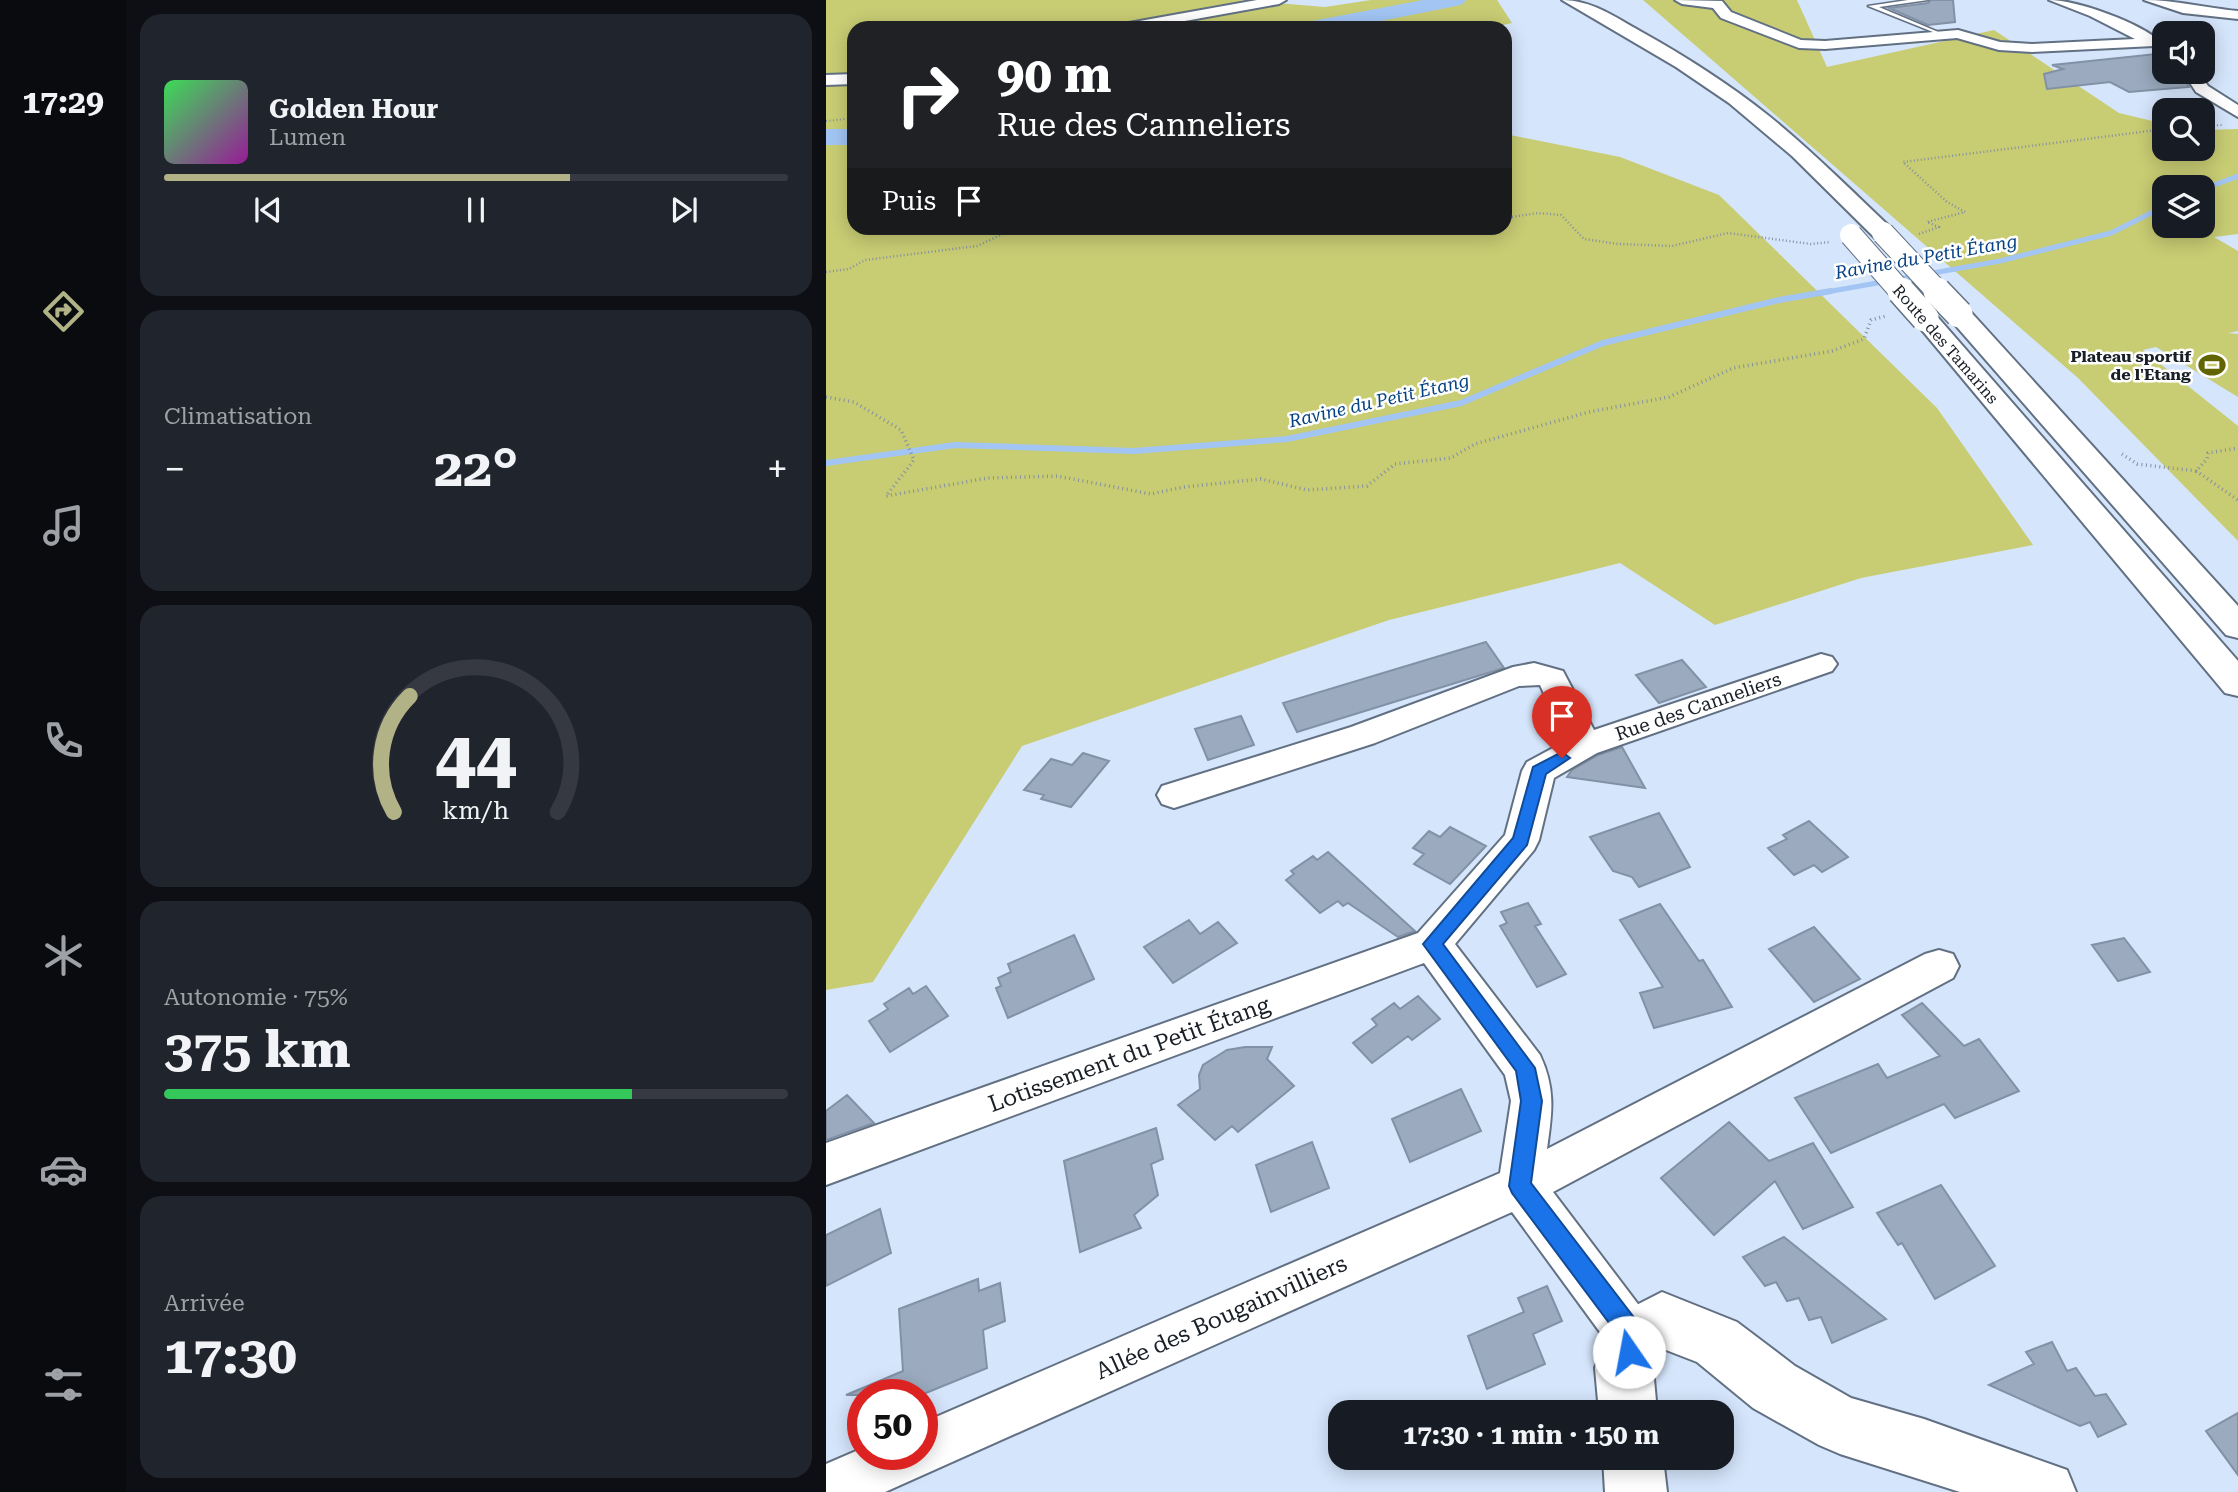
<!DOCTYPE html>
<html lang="fr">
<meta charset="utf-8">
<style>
:root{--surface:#171b24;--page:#20242c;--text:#f1f3f6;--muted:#9ea1a6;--line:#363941;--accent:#b1b387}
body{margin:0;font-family:"Roboto Serif",serif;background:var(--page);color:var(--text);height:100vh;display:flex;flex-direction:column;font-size:26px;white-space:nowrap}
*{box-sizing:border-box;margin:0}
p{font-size:23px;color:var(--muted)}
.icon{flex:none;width:38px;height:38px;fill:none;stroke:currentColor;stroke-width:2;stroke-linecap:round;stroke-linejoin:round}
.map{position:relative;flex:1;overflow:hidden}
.sheet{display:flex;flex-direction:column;gap:14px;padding:14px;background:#0d0f14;width:700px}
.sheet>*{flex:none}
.hud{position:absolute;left:21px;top:21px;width:665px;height:214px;border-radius:21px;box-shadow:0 4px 18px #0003;background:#202124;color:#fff;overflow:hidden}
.tools{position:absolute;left:1326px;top:21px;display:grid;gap:14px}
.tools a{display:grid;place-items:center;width:63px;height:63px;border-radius:14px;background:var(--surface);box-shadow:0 4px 18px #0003;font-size:35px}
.speed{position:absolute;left:21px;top:1379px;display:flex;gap:14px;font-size:35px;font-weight:700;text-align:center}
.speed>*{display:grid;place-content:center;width:91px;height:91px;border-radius:50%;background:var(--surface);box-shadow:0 4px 18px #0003;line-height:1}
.speed .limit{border:10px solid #d22;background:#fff;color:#111}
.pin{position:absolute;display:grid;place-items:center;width:60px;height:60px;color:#fff;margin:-72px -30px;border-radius:50% 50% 50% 0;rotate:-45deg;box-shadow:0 0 7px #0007}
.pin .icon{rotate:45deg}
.me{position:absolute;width:77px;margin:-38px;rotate:348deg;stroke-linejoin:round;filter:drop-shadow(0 0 5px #0008)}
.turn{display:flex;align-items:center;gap:24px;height:147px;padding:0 35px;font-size:32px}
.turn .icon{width:91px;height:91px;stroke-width:2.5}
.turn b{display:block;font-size:49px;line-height:60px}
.then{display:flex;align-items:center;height:66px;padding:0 35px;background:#0003;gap:14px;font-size:26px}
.big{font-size:52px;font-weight:700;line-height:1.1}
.sheet .tile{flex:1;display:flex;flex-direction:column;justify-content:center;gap:10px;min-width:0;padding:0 24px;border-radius:21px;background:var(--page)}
.sheet .dial{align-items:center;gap:0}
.dial svg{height:182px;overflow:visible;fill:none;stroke:var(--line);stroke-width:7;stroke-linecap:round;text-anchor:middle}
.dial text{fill:var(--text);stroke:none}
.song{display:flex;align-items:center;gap:21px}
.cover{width:84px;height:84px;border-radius:10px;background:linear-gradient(135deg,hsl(130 70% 55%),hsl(300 70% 35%))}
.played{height:7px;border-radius:4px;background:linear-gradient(90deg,var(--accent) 65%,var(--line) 65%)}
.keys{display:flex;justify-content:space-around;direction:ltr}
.heat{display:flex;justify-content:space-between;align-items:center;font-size:38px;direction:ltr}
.charge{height:10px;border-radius:5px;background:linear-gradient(90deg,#34c759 75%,var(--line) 0)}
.trip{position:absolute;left:502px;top:1400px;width:406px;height:70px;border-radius:21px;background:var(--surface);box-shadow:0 4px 18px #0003;font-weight:700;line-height:70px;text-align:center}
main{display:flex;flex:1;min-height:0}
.menu{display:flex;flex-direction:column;width:126px;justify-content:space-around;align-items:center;background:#090b0e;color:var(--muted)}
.menu .icon{width:49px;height:49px}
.menu .selected{color:var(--accent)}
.menu b{font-size:32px;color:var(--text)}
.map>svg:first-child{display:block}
</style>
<main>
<nav class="menu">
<b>17:29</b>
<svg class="icon selected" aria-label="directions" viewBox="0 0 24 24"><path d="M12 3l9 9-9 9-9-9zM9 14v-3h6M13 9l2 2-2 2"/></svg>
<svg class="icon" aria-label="music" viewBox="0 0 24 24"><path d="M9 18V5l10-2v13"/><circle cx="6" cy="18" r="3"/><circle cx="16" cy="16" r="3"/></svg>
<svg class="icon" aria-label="phone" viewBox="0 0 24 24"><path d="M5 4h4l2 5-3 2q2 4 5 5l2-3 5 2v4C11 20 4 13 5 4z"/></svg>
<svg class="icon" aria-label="climate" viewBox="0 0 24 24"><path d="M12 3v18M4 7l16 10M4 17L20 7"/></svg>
<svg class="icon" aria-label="car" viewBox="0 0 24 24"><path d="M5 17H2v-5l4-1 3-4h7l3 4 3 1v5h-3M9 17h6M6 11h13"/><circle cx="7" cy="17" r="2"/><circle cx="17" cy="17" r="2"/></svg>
<svg class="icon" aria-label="filters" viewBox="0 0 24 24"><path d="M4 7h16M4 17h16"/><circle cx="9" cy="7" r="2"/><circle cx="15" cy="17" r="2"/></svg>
</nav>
<section class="sheet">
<div class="tile">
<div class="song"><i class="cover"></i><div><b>Golden Hour</b><p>Lumen</p></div></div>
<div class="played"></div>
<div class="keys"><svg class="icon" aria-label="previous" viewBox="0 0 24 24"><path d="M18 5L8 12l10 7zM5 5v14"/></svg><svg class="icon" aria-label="pause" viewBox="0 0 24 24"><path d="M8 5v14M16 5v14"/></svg><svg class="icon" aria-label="next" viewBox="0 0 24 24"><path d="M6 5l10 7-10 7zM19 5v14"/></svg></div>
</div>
<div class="tile"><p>Climatisation</p>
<div class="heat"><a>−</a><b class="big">22°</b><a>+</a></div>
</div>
<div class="tile dial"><svg viewBox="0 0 100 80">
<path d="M14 69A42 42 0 1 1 86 69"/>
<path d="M14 69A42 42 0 0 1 21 18" stroke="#b1b387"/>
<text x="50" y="56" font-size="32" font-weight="700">44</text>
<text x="50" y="72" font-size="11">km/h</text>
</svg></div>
<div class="tile"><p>Autonomie · 75%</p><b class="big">375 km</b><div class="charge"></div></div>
<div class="tile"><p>Arrivée</p><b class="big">17:30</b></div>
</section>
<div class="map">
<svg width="1412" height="1492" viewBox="0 0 1412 1492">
<rect width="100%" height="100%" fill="#d5e5fb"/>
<path fill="#c8cc73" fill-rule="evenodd" d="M0,0H412L499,7L545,0H671L686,23L664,28H28V228H679V134L794,157L893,195L1111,408L1207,545L1035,578L889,625L794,563L563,620L196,746L47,982L0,990Z
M817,0H971L1001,67L1168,30L1293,113L1339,124V149H1377V130L1412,129V234L1388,237L1412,251V331L1402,333L1412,334V397L1330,347L1317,350L1412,426V541L1252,378ZM1339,187H1377V226H1339Z"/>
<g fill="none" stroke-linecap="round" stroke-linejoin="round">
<path stroke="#a2c5f3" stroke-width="5" d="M1377,189L1412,176
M995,293L1174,261L1285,233L1339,206"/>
<path stroke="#a2c5f3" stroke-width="6" d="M0,463L129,445L308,451L461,439L635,403L777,343L953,300L1005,291"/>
<path fill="#a2c5f3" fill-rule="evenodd" d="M597,0H640L637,4L630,6L520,28H475L478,23L486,21Z
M0,129H28V145H0Z"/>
</g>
<path fill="#9baabf" stroke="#8291a5" stroke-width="2" d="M1105,0H1127L1129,22L1102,25L1063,8L1102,3Z
M1339,53V72H1354L1363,87L1303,92L1284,82L1221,89L1218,74L1237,69L1226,65Z
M660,642L678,668L471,732L457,703Z
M856,660L880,687L833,703L810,675Z
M415,716L428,745L382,760L369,729Z
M796,747L819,788L741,777L746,770L772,755Z
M257,753L283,761L245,807L215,799L218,795L198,790L225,759L246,765Z
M833,813L864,867L813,887L806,877L787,871L764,837Z
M983,821L1022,857L996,872L988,865L968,875L942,848L961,839L957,835Z
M624,827L660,846L624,884L588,864L598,854L587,848L603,831L614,837Z
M502,852L514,863L589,931L572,937L522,903L517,906L512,901L494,913L460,880L468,874L465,871L487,856L491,860Z
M702,903L715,924L709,926L740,974L711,987L674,926L681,923L675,912Z
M834,904L873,961L877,960L906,1007L828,1028L814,993L837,987L794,920Z
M363,920L374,934L392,922L411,943L347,983L318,947Z
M988,927L1034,979L988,1002L943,949Z
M248,935L268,979L182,1018L170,988L175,986L172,978L185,972L182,964Z
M1298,938L1324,972L1292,981L1266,945Z
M100,986L122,1016L64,1052L43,1021L62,1009L58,1004L83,988L87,994Z
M592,996L614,1019L586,1040L582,1036L546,1063L527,1043L551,1025L546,1019L568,1003L574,1009Z
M1096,1003L1138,1046L1153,1039L1193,1091L1129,1118L1118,1104L1005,1153L969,1098L1052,1064L1061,1078L1114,1056L1076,1015Z
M419,1047H446L441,1059L468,1086L412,1132L406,1126L389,1140L352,1105L374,1089L373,1075L377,1065L401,1050Z
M635,1089L655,1131L584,1162L566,1119Z
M21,1095L48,1123L0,1140V1111Z
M903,1122L943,1161L987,1143L1027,1207L977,1229L949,1181L888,1235L835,1178Z
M330,1128L337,1159L325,1164L332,1195L308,1215L315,1228L254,1252L238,1161Z
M486,1142L503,1188L445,1212L430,1165Z
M1115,1185L1169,1266L1109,1299L1076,1243L1072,1245L1051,1213Z
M54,1209L65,1253L0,1286V1235Z
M958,1237L1060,1319L1006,1343L995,1317L983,1320L973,1298L961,1301L950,1282L939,1286L917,1257Z
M152,1279L153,1291L174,1283L179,1321L157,1330L161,1368L95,1395H20L77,1371L73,1309Z
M721,1286L736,1321L707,1334L719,1364L661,1389L642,1336L698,1312L692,1298Z
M1226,1342L1241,1371L1250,1368L1269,1396L1280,1394L1300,1424L1272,1437L1264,1422L1254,1426L1163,1385L1208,1364L1200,1352Z
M1412,1413V1475L1380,1431Z"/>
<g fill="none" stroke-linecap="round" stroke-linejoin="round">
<g stroke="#627083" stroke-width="3">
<path id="lane" d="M1082,0H1102L1053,7L1117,34V36L1042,6Z"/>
</g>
<g stroke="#627083" stroke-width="4">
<path id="street" d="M431,0H460L453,4L320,28H290L297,24Z
M849,0L896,1L905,12L975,40L999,41L1132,30L1174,42L1206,44L1309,39L1264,16L1223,0C1252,0 1314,23 1335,42L1328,46L1206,52L1173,50L1131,38L999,49L973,48L895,18L887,8L856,4Z
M1318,0C1349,0 1381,8 1412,11V19L1357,13Z
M1357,72H1372L1382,86L1412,105V117L1370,92Z
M28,74V84L0,85V75Z
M995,654L1006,657L1011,664L1006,671L771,753L728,778L713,840L708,850L629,944L714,1055C730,1089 726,1113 721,1149L1099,954L1113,950L1127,954L1133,966L1127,978L727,1192L824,1320L832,1337L824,1354L807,1362L790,1354L686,1212L59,1492H0V1464L37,1448V1454H96V1423L674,1173L685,1101L679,1075L598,963L0,1185V1143L592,933L679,835L696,771L701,762L740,741L714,685L693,686L549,743L348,808L336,804L331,795L336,786L525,727L687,667L708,663L737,671L768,730Z"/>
</g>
<g stroke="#627083" stroke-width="4">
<path id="secondary" d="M836,1292L911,1322L969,1366L1025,1398L1098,1419L1241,1470L1250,1492H1134L1014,1454L993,1445L927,1408L871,1362L840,1350L830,1355L827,1368L831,1412H773L769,1368L787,1317Z
M777,1458H837L841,1492H779Z"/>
</g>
<g stroke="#627083" stroke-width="4">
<path id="highway" d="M736,0C765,0 789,17 814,31C859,56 903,84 943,116C986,151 1025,190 1065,228L1068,233L1065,238H1049L966,156L903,103L850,67Z
M1133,306L1142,309L1412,606V638L1400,635L1124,319L1120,314L1124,309Z
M1099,310L1108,313L1412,661V696L1399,693L1090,323L1086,318L1090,313Z"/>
</g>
<path stroke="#8591a1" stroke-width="2" stroke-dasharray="1 2.5" stroke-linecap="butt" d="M0,121L28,118
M1377,126L1397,125
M1332,130L1339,129"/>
<path stroke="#8591a1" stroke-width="2.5" stroke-dasharray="1 2.5" stroke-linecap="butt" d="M679,218L712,213L735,215L758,239L792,244L846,246L902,233L985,244L1004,242
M1093,234L1113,227L1101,222L1139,212L1121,202L1077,162L1339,129
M0,272L23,269L39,260L151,246L190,228"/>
<path stroke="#8591a1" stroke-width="3.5" stroke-dasharray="1 3.5" stroke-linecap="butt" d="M0,397L28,402L75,430L88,460L60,496L162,478L231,476L325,494L358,487L435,479L481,490L541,486L569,464L625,458L649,444L763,412L843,397L907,368L1006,351L1038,339L1045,320L1060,316
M1296,454L1311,464L1370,471L1381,459L1382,453L1412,448
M1370,471L1412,500"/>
<use href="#lane" fill="#fff" fill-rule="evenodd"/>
<use href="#street" fill="#fff" fill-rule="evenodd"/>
<use href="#secondary" fill="#fff" fill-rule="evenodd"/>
<use href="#highway" fill="#fff" fill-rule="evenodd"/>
<g stroke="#627083" stroke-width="24" stroke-linecap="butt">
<path id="highway-bridge-far1" d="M1057,233L1113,293
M1025,235L1076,293"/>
</g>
<g stroke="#627083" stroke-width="30" stroke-linecap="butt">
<path id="highway-bridge" d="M1075,291L1099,318
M1111,291L1133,314"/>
</g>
<use href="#highway-bridge-far1" stroke="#fff" stroke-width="22"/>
<use href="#highway-bridge" stroke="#fff" stroke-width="27"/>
</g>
<path fill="#1a73e8" stroke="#114b97" stroke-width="2" d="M736,752L744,758L720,774L701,845L617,944L709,1068L716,1101L705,1183L816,1328C820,1340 816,1349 811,1361L803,1364L794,1361L791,1352L795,1339L686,1193L683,1186L695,1101L690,1071L597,944L687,838L707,767Z"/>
<defs>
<g id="stadium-bare" transform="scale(2.1)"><path d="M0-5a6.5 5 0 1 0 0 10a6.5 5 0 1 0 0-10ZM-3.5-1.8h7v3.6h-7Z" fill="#626400" stroke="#fff" stroke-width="2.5" paint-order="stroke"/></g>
</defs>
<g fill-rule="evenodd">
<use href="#stadium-bare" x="1386" y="365"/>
</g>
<g text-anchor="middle" stroke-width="5" stroke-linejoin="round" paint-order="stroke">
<g font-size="16" fill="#191f26" stroke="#fff">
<text transform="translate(1120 344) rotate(49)" y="6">Route des Tamarins</text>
</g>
<g font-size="16" font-weight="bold" fill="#191f26" stroke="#fff" text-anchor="end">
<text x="1365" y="362">Plateau sportif<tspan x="1365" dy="18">de l'Etang</tspan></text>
</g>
<g font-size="18" font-style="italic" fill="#054284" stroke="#fff">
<text transform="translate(1100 257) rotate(-10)" y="6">Ravine du Petit Étang</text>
<text transform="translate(553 401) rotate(-13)" y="6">Ravine du Petit Étang</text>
</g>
<g font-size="19" fill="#191f26" stroke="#fff">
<text transform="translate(872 706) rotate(-19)" y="7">Rue des Canneliers</text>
</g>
<g font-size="23" fill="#191f26" stroke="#fff">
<text transform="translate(303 1054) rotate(-20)" y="8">Lotissement du Petit Étang</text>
<text transform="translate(395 1317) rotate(-24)" y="8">Allée des Bougainvilliers</text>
</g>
</g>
</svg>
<div class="tools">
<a><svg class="icon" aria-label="sound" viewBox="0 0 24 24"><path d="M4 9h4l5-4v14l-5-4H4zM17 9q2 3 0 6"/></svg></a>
<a><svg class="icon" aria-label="search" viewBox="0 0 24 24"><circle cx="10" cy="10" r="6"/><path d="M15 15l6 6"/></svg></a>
<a><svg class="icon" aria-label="layers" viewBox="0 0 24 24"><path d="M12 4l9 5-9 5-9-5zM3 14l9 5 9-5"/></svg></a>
</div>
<div class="speed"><div class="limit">50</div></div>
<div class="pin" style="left:736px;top:758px;background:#d93025"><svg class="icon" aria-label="arrive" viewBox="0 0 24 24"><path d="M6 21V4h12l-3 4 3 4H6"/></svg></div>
<svg class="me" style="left:803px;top:1352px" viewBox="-20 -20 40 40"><circle r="19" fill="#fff"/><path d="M0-13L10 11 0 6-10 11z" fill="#1a73e8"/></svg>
<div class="trip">17:30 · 1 min · 150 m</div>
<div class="hud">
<div class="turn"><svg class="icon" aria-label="right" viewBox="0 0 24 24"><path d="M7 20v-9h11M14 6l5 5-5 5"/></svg><div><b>90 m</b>Rue des Canneliers</div></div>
<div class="then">Puis<svg class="icon" aria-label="arrive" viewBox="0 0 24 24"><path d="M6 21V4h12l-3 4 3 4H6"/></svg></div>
</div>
</div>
</main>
